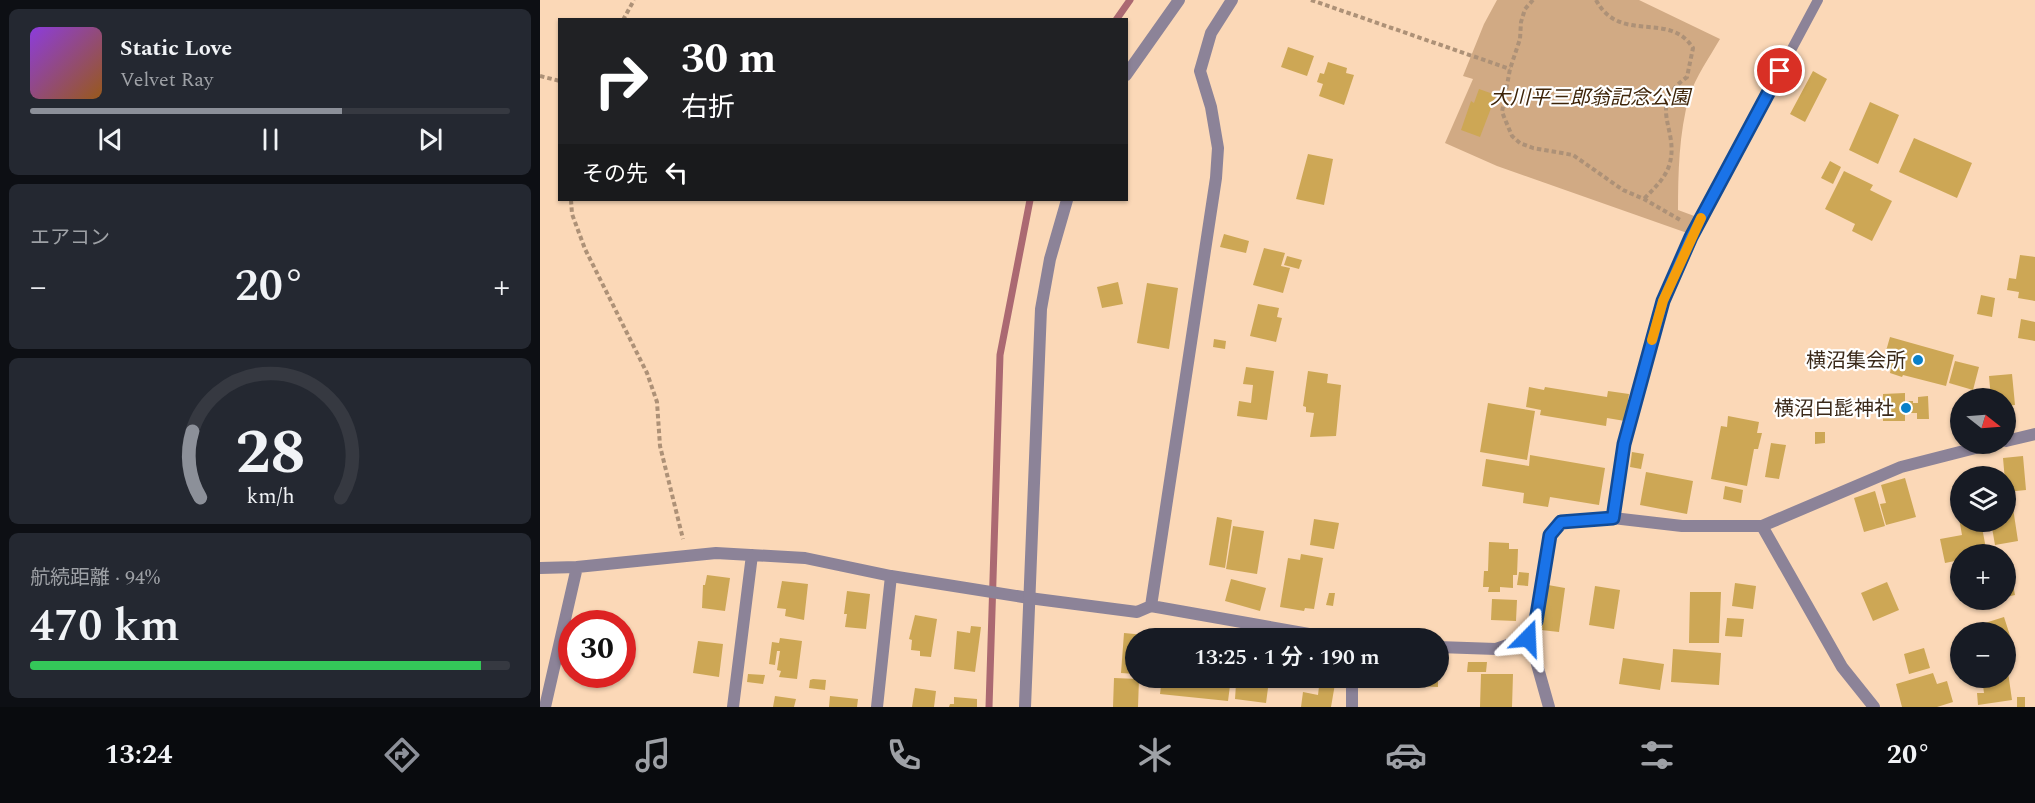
<!DOCTYPE html>
<html lang="ja">
<meta charset="utf-8">
<style>
:root{--surface:#171b24;--page:#242831;--text:#f1f3f6;--muted:#9ea1a6;--line:#363941;--accent:#8c9099}
body{margin:0;font-family:Spectral,"Noto Sans JP",serif;background:var(--page);color:var(--text);height:100vh;display:flex;flex-direction:column;font-size:22px;white-space:nowrap}
*{box-sizing:border-box;margin:0}
p{font-size:20px;color:var(--muted)}
.icon{flex:none;width:33px;height:33px;fill:none;stroke:currentColor;stroke-width:2;stroke-linecap:round;stroke-linejoin:round}
.map{position:relative;flex:1;overflow:hidden}
.panel{display:flex;flex-direction:column;gap:9px;padding:9px;background:#0d0f14;width:540px}
.panel>*{flex:none}
.hud{position:absolute;left:18px;top:18px;width:570px;height:183px;border-radius:0px;box-shadow:0 2px 4px #0004;background:#202124;color:#fff;overflow:hidden}
.needle{width:39px;rotate:107deg}
.buttons{position:absolute;left:1410px;top:388px;display:grid;gap:12px}
.buttons a{display:grid;place-items:center;width:66px;height:66px;border-radius:50%;background:var(--surface);box-shadow:0 2px 4px #0004;font-size:30px}
.speed{position:absolute;left:18px;top:610px;display:flex;gap:12px;font-size:30px;font-weight:700;text-align:center}
.speed>*{display:grid;place-content:center;width:78px;height:78px;border-radius:50%;background:var(--surface);box-shadow:0 2px 4px #0004;line-height:1}
.speed .limit{border:9px solid #d22;background:#fff;color:#111}
.pin{position:absolute;display:grid;place-items:center;width:51px;height:51px;color:#fff;margin:-26px;border:3px solid #fff;border-radius:50%;box-shadow:0 2px 6px #0007}
.me{position:absolute;width:66px;margin:-33px;rotate:21deg;stroke-linejoin:round;filter:drop-shadow(0 0 4px #0008)}
.turn{display:flex;align-items:center;gap:21px;height:126px;padding:0 24px;font-size:27px}
.turn .icon{width:78px;height:78px;stroke-width:2.5}
.turn b{display:block;font-size:42px;line-height:51px}
.then{display:flex;align-items:center;height:57px;padding:0 24px;background:#0003;gap:12px;font-size:22px}
.big{font-size:45px;font-weight:600;line-height:1.1}
.panel .tile{flex:1;display:flex;flex-direction:column;justify-content:center;gap:9px;min-width:0;padding:0 21px;border-radius:9px;background:var(--page)}
.panel .dial{align-items:center;gap:0}
.dial svg{height:156px;overflow:visible;fill:none;stroke:var(--line);stroke-width:7;stroke-linecap:round;text-anchor:middle}
.dial text{fill:var(--text);stroke:none}
.song{display:flex;align-items:center;gap:18px}
.cover{width:72px;height:72px;border-radius:9px;background:linear-gradient(135deg,hsl(270 70% 55%),hsl(30 70% 35%))}
.played{height:6px;border-radius:3px;background:linear-gradient(90deg,var(--accent) 65%,var(--line) 65%)}
.keys{display:flex;justify-content:space-around;direction:ltr}
.heat{display:flex;justify-content:space-between;align-items:center;font-size:33px;direction:ltr}
.charge{height:9px;border-radius:4px;background:linear-gradient(90deg,#34c759 94%,var(--line) 0)}
.trip{position:absolute;left:585px;top:628px;width:324px;height:60px;border-radius:30px;background:var(--surface);box-shadow:0 2px 4px #0004;font-weight:600;line-height:60px;text-align:center}
.dock{display:flex;height:96px;justify-content:space-around;align-items:center;background:#090b0e;color:var(--muted)}
.dock .icon{width:42px;height:42px}
.dock .active{color:var(--accent)}
.dock b{font-size:27px;color:var(--text)}
main{display:flex;flex:1;min-height:0}
.map>svg:first-child{display:block}
</style>
<main>
<section class="panel">
<div class="tile">
<div class="song"><i class="cover"></i><div><b>Static Love</b><p>Velvet Ray</p></div></div>
<div class="played"></div>
<div class="keys"><svg class="icon" aria-label="previous" viewBox="0 0 24 24"><path d="M18 5L8 12l10 7zM5 5v14"/></svg><svg class="icon" aria-label="pause" viewBox="0 0 24 24"><path d="M8 5v14M16 5v14"/></svg><svg class="icon" aria-label="next" viewBox="0 0 24 24"><path d="M6 5l10 7-10 7zM19 5v14"/></svg></div>
</div>
<div class="tile"><p>エアコン</p>
<div class="heat"><a>−</a><b class="big">20°</b><a>+</a></div>
</div>
<div class="tile dial"><svg viewBox="0 0 100 80">
<path d="M14 69A42 42 0 1 1 86 69"/>
<path d="M14 69A42 42 0 0 1 10 35" stroke="#8c9099"/>
<text x="50" y="56" font-size="32" font-weight="700">28</text>
<text x="50" y="72" font-size="11">km/h</text>
</svg></div>
<div class="tile"><p>航続距離 · 94%</p><b class="big">470 km</b><div class="charge"></div></div>
</section>
<div class="map">
<svg width="1495" height="707" viewBox="0 0 1495 707">
<rect width="100%" height="100%" fill="#fbd8b7"/>
<path fill="#d1aa84" d="M957,0H1099L1180,39C1169,58 1156,76 1149,97C1139,133 1138,173 1138,210L1157,217L1150,234L957,166L905,143L933,79L923,76L944,24Z"/>
<g fill="none" stroke-linecap="round" stroke-linejoin="round">
<path stroke="#ab6972" stroke-width="7" d="M576,20L590,0
M449,707L460,355L490,200"/>
</g>
<path fill="#cda755" d="M748,47L774,56L767,76L741,67Z
M788,62L807,68L806,73L814,75L804,105L779,96L783,84L777,82L780,73L784,74Z
M1273,71L1287,79L1265,122L1250,114Z
M939,89L956,95L940,137L921,130L931,101L934,103Z
M1330,102L1359,115L1338,164L1309,150Z
M1374,138L1432,163L1417,198L1359,172Z
M768,154L793,159L784,205L756,199Z
M1290,161L1301,167L1293,184L1281,178Z
M1304,171L1333,185L1330,190L1352,201L1332,241L1312,231L1315,224L1285,209Z
M684,234L709,241L706,253L680,247Z
M724,248L745,253L741,266L750,268L743,293L713,285Z
M1480,255L1495,257V301L1478,298L1479,292L1467,290L1469,278L1476,279Z
M747,256L762,260L759,269L744,265Z
M578,282L583,304L562,308L557,287Z
M607,283L638,288L629,349L597,343Z
M1441,295L1455,298L1452,317L1437,314Z
M718,304L739,308L737,317L742,318L736,342L710,336Z
M1481,319L1495,322V341L1478,338Z
M1350,337L1414,355L1406,386L1363,375L1362,377L1350,373L1351,368L1342,365Z
M674,339L686,341L685,349L673,347Z
M1415,361L1439,367L1433,390L1409,383Z
M706,367L734,371L727,420L697,416L699,401L711,403L713,385L703,384Z
M768,371L788,374L787,383L801,385L796,436L770,437L774,413L766,412V407L763,406Z
M1472,374L1475,405L1466,406V399H1451L1449,376Z
M989,387L1004,390L1005,387L1067,397L1068,391L1089,394L1085,421L1067,418L1066,426L1000,415L1001,410L986,407Z
M1365,393V401H1373V403H1378V397L1388,396L1389,419H1377V413H1365V421H1343V394Z
M948,403L995,411L987,460L940,452Z
M1188,416L1219,422L1217,433H1222L1218,449H1214L1207,486L1171,479L1181,426L1187,427Z
M1275,432H1285V443L1275,444Z
M1231,443L1246,445L1239,479L1225,477Z
M1092,452L1104,454L1101,469L1090,467Z
M990,455L1065,468L1059,505L1010,497L1008,507L983,503L984,493L942,486L946,459L989,466Z
M1483,456L1486,490L1466,492L1463,458Z
M1106,472L1153,481L1147,514L1100,505Z
M1365,478L1376,517L1346,525L1340,504L1346,503L1341,485Z
M1185,486L1203,490L1201,503L1183,499Z
M1335,491L1345,526L1324,532L1314,498Z
M1420,500V522H1441L1447,554L1420,555V560L1405,563L1400,539L1422,535L1416,501Z
M1473,508L1478,541L1455,545L1451,522H1466V509Z
M677,517L692,520L685,568L669,565Z
M774,519L799,523L794,549L770,545Z
M693,526L724,531L717,574L686,569Z
M949,542L969,543V549H978L977,575H973V588L960,587V592H948L949,587H943L944,571H948Z
M761,554L783,558L774,609L765,608L764,611L740,607L748,558L760,560Z
M1467,554L1475,595L1466,597V555Z
M979,572L989,573L988,586L977,585Z
M167,575L190,578L185,611L162,608L163,585H165Z
M691,579L726,588L720,611L685,601Z
M242,581L268,584L264,620L245,616L246,609L237,608Z
M1347,582L1359,610L1333,621L1321,593Z
M1195,583L1216,586L1213,609L1192,606Z
M1008,585L1025,588L1019,632L1001,630Z
M1055,586L1080,590L1074,629L1049,625Z
M307,591L330,594L326,629L305,627L307,614H304Z
M1150,592H1181L1179,643H1149Z
M789,593H795L793,606L786,605Z
M952,599L977,600L976,621L951,620Z
M375,615L397,619L391,657L380,656V651L371,650L372,640L369,639Z
M1464,617L1473,645L1466,647V633H1448L1445,623Z
M1187,618L1204,619L1202,637L1185,636Z
M431,626L441,627L435,672L414,669L417,631L430,633Z
M584,633L605,635L604,639H596V674L581,673Z
M240,638L262,641L257,679L239,677L241,671L237,670L240,651H237L235,665L229,664L232,642L239,643Z
M158,641L183,644L179,677L153,673Z
M1384,648L1390,668L1369,674L1364,654Z
M1133,649L1181,653L1179,685L1131,682Z
M1083,658L1124,664L1120,690L1079,684Z
M1466,658L1472,700L1438,705L1437,693H1444L1442,678H1466Z
M928,662H947L946,672H927Z
M1393,673L1397,684L1407,681L1413,702L1397,707H1362L1356,684Z
M208,674L225,675L223,684L207,682Z
M941,674H973L972,707H940Z
M574,678L599,679L598,707H573Z
M622,678H691L688,701L620,694Z
M741,678H776L775,685L741,683Z
M780,678H796L791,707H761L763,692L778,695Z
M876,678H898V687L876,686Z
M273,679L286,680L285,690L269,688L270,680Z
M696,684L728,688L726,703L695,699Z
M375,688L396,691L394,707H372Z
M235,696L256,699L254,707H233Z
M290,696L318,699L317,707H289Z
M414,697L437,699V707H409L410,704H414Z
M1477,697H1485V707H1477Z"/>
<g fill="none" stroke-linecap="round" stroke-linejoin="round">
<path stroke="#ad9177" stroke-width="4" stroke-dasharray="4.5 3" stroke-linecap="butt" d="M771,0L970,69
M993,0L985,9L981,22L980,39L970,69L962,112L972,136L980,143L993,148L1033,155L1083,190L1104,199L1142,221
M1056,0C1080,45 1129,10 1153,48L1147,77C1105,107 1141,129 1129,166C1124,180 1114,188 1104,199
M83,20L94,0
M0,76L20,81
M31,200L32,214L45,249L107,373L117,402L120,446L143,539"/>
<path stroke="#8c8398" stroke-width="10" d="M1073,518L1084,444L1123,301L1156,228L1278,0"/>
<path stroke="#8c8398" stroke-width="12" d="M1466,441L1495,434
M1222,526L1302,667L1334,707
M0,568L37,567
M611,606L797,639
M988,638L991,643L1009,707
M898,647L956,649L988,638L996,621L1010,535L1021,522L1073,518L1142,526H1222L1361,467L1451,444
M812,678V707
M5,707L37,567L176,553L265,558L351,576L489,598L597,612L611,606L676,178L678,148L671,107L660,71L671,33L692,0
M193,707L212,555
M337,707L351,576"/>
<path stroke="#8c8398" stroke-width="12" d="M586,75L639,0
M485,707L501,309L510,259L527,200"/>
</g>
<g fill="none" stroke-linecap="round" stroke-linejoin="round">
<g stroke="#114b97" stroke-width="15">
<path id="route" d="M988,638L996,621L1010,535L1021,522L1073,518L1084,444L1123,301L1151,237L1240,71"/>
</g>
<use href="#route" stroke="#1a73e8" stroke-width="10"/>
<path stroke="#f59e0b" stroke-width="10" d="M1112,340L1123,301L1161,218"/>
</g>
<g fill="#0980c9" stroke="#fff" stroke-width="2">
<circle cx="1378" cy="360" r="6"/>
<circle cx="1366" cy="408" r="6"/>
</g>
<g text-anchor="middle" stroke-width="4.5" stroke-linejoin="round" paint-order="stroke">
<g font-size="20" font-style="italic" fill="#3e2408" stroke="#fff">
<text x="1050" y="104">大川平三郎翁記念公園</text>
</g>
<g font-size="20" fill="#3a2919" stroke="#fff" text-anchor="end">
<text x="1366" y="367">横沼集会所</text>
<text x="1354" y="415">横沼白髭神社</text>
</g>
</g>
</svg>
<div class="buttons">
<a><svg class="needle" viewBox="-14 -14 28 28"><path d="M0-13l5 13h-10z" fill="#e53935"/><path d="M0 13l5-13h-10z" fill="#9ea1a6"/></svg></a>
<a><svg class="icon" aria-label="layers" viewBox="0 0 24 24"><path d="M12 4l9 5-9 5-9-5zM3 14l9 5 9-5"/></svg></a>
<a>+</a>
<a>−</a>
</div>
<div class="speed"><div class="limit">30</div></div>
<div class="pin" style="left:1240px;top:71px;background:#d93025"><svg class="icon" aria-label="arrive" viewBox="0 0 24 24"><path d="M6 21V4h12l-3 4 3 4H6"/></svg></div>
<svg class="me" style="left:988px;top:638px" viewBox="-20 -20 40 40"><path d="M0-17L14 15 0 8-14 15z" fill="#1a73e8" stroke="#fff" stroke-width="4"/></svg>
<div class="trip">13:25 · 1 分 · 190 m</div>
<div class="hud">
<div class="turn"><svg class="icon" aria-label="right" viewBox="0 0 24 24"><path d="M7 20v-9h11M14 6l5 5-5 5"/></svg><div><b>30 m</b>右折</div></div>
<div class="then">その先<svg class="icon" aria-label="left" viewBox="0 0 24 24"><path d="M17 20v-9H6M10 6l-5 5 5 5"/></svg></div>
</div>
</div>
</main>
<nav class="dock">
<b>13:24</b>
<svg class="icon active" aria-label="directions" viewBox="0 0 24 24"><path d="M12 3l9 9-9 9-9-9zM9 14v-3h6M13 9l2 2-2 2"/></svg>
<svg class="icon" aria-label="music" viewBox="0 0 24 24"><path d="M9 18V5l10-2v13"/><circle cx="6" cy="18" r="3"/><circle cx="16" cy="16" r="3"/></svg>
<svg class="icon" aria-label="phone" viewBox="0 0 24 24"><path d="M5 4h4l2 5-3 2q2 4 5 5l2-3 5 2v4C11 20 4 13 5 4z"/></svg>
<svg class="icon" aria-label="climate" viewBox="0 0 24 24"><path d="M12 3v18M4 7l16 10M4 17L20 7"/></svg>
<svg class="icon" aria-label="car" viewBox="0 0 24 24"><path d="M5 17H2v-5l4-1 3-4h7l3 4 3 1v5h-3M9 17h6M6 11h13"/><circle cx="7" cy="17" r="2"/><circle cx="17" cy="17" r="2"/></svg>
<svg class="icon" aria-label="filters" viewBox="0 0 24 24"><path d="M4 7h16M4 17h16"/><circle cx="9" cy="7" r="2"/><circle cx="15" cy="17" r="2"/></svg>
<b>20°</b>
</nav>
